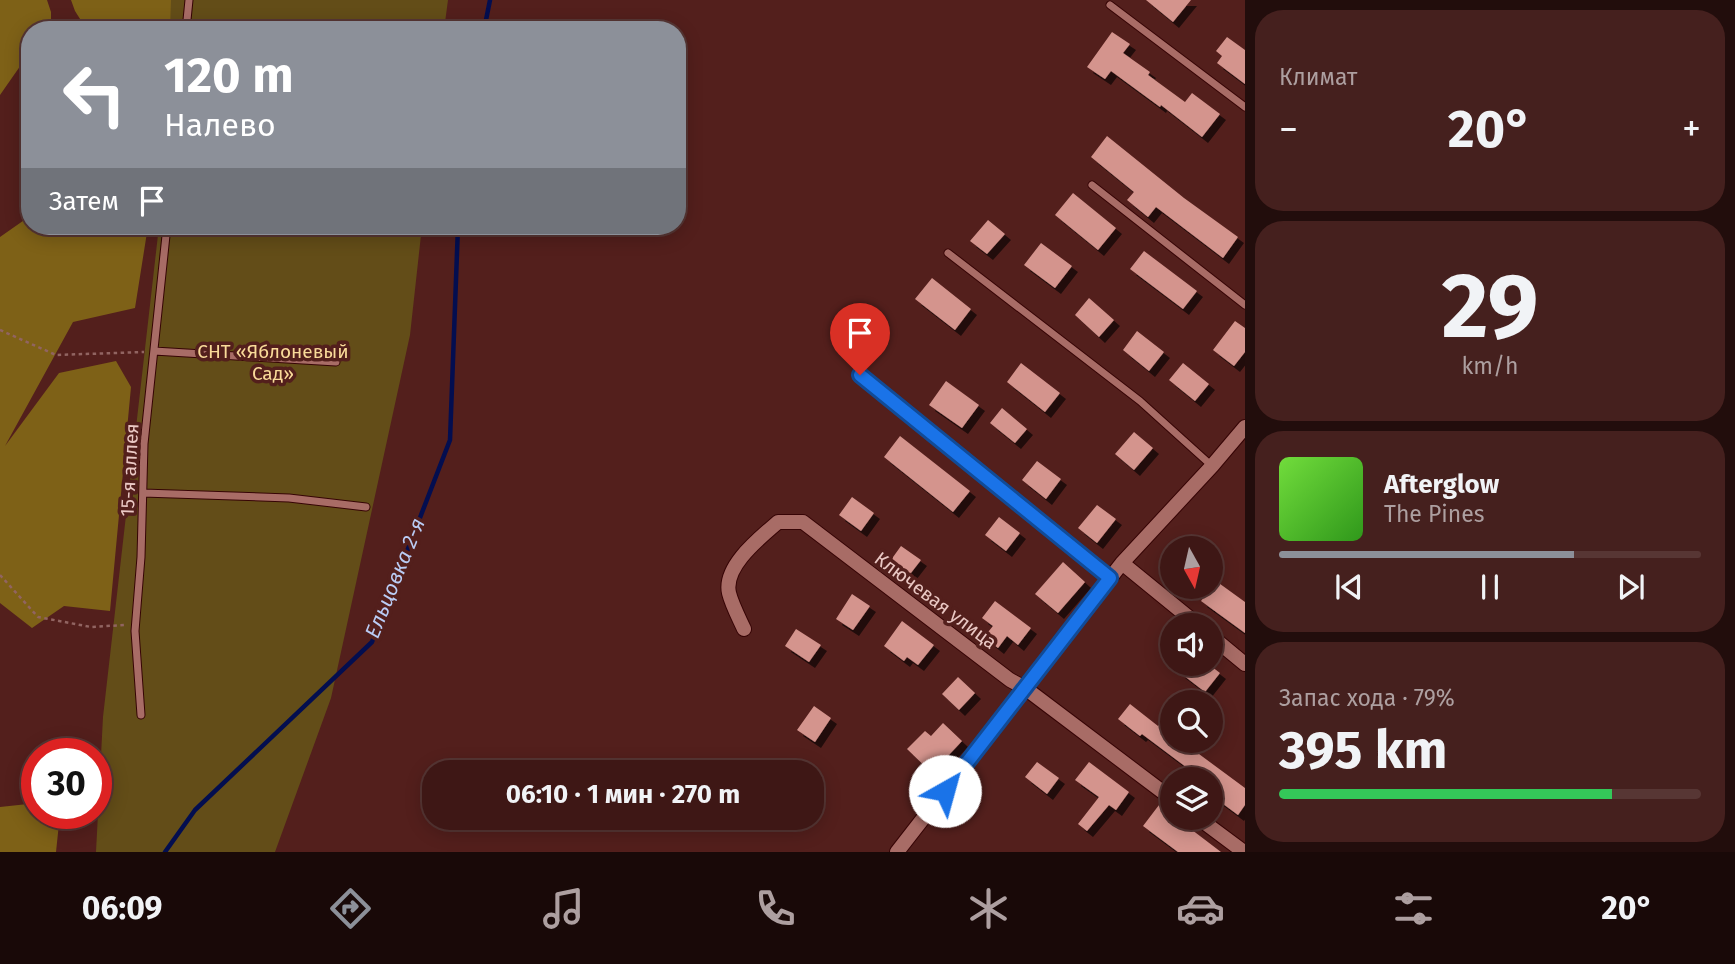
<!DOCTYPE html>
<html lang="ru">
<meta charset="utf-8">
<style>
:root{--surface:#3e1715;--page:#45201e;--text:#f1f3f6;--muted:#ad9fa0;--line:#573634;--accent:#8c9099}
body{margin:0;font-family:"Fira Sans",sans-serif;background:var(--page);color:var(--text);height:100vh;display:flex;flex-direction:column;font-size:26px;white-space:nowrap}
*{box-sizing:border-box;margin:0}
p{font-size:23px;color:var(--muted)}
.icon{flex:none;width:38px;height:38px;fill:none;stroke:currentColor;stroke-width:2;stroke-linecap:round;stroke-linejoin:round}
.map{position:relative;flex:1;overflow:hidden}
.details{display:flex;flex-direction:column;gap:10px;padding:10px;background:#220d0c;width:490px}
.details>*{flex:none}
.hud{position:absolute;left:21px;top:21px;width:665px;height:214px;border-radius:28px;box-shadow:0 4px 18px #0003,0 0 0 2px var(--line);background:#8c9099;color:#fff;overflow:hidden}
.needle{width:46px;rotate:172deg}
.tools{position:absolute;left:1160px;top:536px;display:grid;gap:14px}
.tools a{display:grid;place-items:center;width:63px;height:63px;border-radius:50%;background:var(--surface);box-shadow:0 4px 18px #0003,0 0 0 2px var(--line);font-size:35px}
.speed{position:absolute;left:21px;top:738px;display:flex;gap:14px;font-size:35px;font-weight:700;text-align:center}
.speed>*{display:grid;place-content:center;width:91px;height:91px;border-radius:50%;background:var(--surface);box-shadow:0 4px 18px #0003,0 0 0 2px var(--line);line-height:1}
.speed .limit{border:10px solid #d22;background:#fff;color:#111}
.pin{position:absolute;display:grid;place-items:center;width:60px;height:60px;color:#fff;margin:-72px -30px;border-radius:50% 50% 50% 0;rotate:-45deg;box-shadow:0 0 7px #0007}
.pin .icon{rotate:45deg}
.me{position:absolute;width:77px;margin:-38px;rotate:38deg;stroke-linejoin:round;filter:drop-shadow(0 0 5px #0008)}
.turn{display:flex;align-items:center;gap:24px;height:147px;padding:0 28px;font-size:32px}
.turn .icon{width:91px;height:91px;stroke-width:2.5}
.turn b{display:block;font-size:49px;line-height:60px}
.then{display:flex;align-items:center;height:66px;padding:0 28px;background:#0003;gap:14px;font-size:26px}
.big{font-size:52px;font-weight:700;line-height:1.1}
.details .tile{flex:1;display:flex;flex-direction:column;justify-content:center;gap:10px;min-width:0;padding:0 24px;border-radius:28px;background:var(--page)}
.details .dial{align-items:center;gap:0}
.dial b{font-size:91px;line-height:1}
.song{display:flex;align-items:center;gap:21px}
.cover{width:84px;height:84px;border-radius:10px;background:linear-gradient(135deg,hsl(100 70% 55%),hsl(110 70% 35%))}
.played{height:7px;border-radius:4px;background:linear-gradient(90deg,var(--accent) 70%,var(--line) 70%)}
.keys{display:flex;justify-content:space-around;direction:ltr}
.heat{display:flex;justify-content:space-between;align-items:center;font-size:38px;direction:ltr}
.charge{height:10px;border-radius:5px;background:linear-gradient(90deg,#34c759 79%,var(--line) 0)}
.trip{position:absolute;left:422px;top:760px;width:402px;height:70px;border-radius:28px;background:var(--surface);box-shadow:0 4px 18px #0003,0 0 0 2px var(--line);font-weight:700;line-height:70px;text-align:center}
.dock{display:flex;height:112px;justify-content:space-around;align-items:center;background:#190908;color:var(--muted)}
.dock .icon{width:49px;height:49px}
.dock .on{color:var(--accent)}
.dock b{font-size:32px;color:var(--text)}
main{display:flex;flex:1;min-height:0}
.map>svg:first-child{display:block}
</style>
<main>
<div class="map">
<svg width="1245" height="852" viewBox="0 0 1245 852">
<defs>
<filter id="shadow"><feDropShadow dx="6" dy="6" stdDeviation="0" flood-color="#0009"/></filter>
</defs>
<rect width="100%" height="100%" fill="#531f1c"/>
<path fill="#634d18" d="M166,0H448L444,30H161Z
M159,226H422L410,335L331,698L275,852H96L103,717Z"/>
<path fill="#7e6117" d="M0,0H47L51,12V30H30V52L0,95Z
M71,0H171L170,30H87L75,11Z
M30,216V226H65L77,237L84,226H148L135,308L73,322L5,446L59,373L116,361L131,387L110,611L64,606L32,628L0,603V237Z
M37,803V814H60L56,852H0V807Z"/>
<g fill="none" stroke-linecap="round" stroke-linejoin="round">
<path stroke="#030e50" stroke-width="4.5" d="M484,30L490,0
M165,852L195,810L372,642L450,440L458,226"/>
</g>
<path fill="#d4948d" filter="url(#shadow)" d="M1146,0H1191L1173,22Z
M1112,32L1130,44L1123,53L1150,72L1148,75L1185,102L1192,93L1220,114L1202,137L1161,105L1160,107L1111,71L1105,79L1087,67Z
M1227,37L1245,50V84L1217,63L1222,56L1216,51Z
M1107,136L1184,198L1238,237L1223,258L1156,207L1148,217L1127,200L1134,192L1091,157Z
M1073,193L1116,228L1098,250L1055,215Z
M988,220L1005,234L987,254L970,241Z
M1041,243L1072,266L1055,288L1024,265Z
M1144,251L1197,291L1183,309L1130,269Z
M932,278L971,309L955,330L915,299Z
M1089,298L1114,320L1099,337L1075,315Z
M1235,321L1245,328V352L1234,366L1213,350Z
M1137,331L1164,352L1149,371L1123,350Z
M1021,363L1060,393L1045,412L1007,382Z
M1183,363L1209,384L1195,401L1169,380Z
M946,381L979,405L962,428L929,405Z
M1002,408L1027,429L1015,443L990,423Z
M1134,432L1153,448L1134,470L1115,454Z
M900,436L970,491L953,512L884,457Z
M1037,461L1061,479L1046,499L1022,480Z
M852,497L874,513L861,531L839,515Z
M1097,505L1116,519L1097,543L1078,528Z
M999,517L1020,533L1006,551L985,535Z
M901,546L921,560L907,578L888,564Z
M1063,562L1085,582L1058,613L1035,594Z
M1216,581L1245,602V633L1201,601Z
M852,594L870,606L853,630L836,619Z
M995,601L1031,628L1018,645L1007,636L998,648L984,637L993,626L982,618Z
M902,621L934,645L918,665L907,657L904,661L884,646Z
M796,629L821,645L809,662L785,646Z
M1186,663H1207L1220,673L1205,692L1179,672Z
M958,677L975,693L959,710L942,694Z
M1130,704L1158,726L1160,723L1172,732V740H1180L1245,788V805L1238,815L1211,795V779H1189L1181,773L1186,767L1142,734L1140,736L1118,719Z
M814,706L831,718L815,742L797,730Z
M943,723L962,741L932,773L907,749L925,731L931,736Z
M1037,762L1059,778L1047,794L1025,777Z
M1089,762L1129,792L1116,810L1109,805L1087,831L1078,824L1099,797L1075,780Z
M1159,805L1172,816V817H1175L1221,852H1178L1143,826Z"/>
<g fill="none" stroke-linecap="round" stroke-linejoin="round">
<g stroke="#360405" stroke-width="9">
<path id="service" d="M1110,5L1245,107
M186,30L189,0
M1092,185L1245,305
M948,253L1140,401L1212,466
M154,351L336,362
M860,375L1110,578
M143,493L289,498L366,507
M141,715L135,631L141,557L144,444L167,226"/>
</g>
<g stroke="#360405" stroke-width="16">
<path id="minor" d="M1122,563L1198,625
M744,629C739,618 732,605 729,593C723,566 761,537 778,522H803L1010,680L1025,688L1172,799
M1211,636L1245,664
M1197,817L1244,852
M897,852L1122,563L1212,466L1245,427"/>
</g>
<path stroke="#916461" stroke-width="2.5" stroke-dasharray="3.5 3.5" stroke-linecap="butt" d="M0,330L56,355L144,352
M0,575L38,617L91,627L124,625"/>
<use href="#service" stroke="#a86c66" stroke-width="7"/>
<use href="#minor" stroke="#a86c66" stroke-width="14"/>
</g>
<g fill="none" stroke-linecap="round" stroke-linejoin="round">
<g stroke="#114b97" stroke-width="18">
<path id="route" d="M860,375L1110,578L945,791"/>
</g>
<use href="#route" stroke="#1a73e8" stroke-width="12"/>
</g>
<g text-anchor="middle" stroke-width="7" stroke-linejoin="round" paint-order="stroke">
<g font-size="19" fill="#f9da99" stroke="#531f1c">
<text x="273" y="358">СНТ «Яблоневый<tspan x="273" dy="22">Сад»</tspan></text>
</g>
<g font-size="19" fill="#eac8c4" stroke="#531f1c">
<text transform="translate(129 470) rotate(-87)" y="7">15-я аллея</text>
<text transform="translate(936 600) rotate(37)" y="7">Ключевая улица</text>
</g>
<g font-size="21" font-style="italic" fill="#baccf4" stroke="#531f1c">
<text transform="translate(395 578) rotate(-68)" y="7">Ельцовка 2-я</text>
</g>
</g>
</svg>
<div class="tools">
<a><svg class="needle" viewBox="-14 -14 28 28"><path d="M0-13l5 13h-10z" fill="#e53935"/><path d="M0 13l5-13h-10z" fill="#ad9fa0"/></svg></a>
<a><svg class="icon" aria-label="sound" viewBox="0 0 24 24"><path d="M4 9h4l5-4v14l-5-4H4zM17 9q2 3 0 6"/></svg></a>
<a><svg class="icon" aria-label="search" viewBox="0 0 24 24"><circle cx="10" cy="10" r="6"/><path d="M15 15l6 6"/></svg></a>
<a><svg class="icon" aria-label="layers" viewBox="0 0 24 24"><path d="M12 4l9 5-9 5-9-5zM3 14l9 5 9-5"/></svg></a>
</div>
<div class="speed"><div class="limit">30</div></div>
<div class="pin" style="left:860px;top:375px;background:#d93025"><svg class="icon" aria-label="arrive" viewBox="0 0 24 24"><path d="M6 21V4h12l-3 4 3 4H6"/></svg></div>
<svg class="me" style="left:945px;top:791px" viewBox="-20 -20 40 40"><circle r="19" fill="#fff"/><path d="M0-13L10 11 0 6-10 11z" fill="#1a73e8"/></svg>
<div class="trip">06:10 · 1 мин · 270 m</div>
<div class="hud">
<div class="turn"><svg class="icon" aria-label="left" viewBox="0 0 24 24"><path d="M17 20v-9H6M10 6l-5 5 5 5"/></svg><div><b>120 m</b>Налево</div></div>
<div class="then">Затем<svg class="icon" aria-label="arrive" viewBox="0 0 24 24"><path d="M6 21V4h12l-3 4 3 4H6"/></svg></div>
</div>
</div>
<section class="details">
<div class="tile"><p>Климат</p>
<div class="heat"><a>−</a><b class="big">20°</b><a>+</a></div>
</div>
<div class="tile dial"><b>29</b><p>km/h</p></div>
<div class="tile">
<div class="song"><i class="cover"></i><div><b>Afterglow</b><p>The Pines</p></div></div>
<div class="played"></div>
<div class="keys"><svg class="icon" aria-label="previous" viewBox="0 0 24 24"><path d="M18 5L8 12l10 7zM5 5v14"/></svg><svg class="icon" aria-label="pause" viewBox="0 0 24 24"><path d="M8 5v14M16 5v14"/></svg><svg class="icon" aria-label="next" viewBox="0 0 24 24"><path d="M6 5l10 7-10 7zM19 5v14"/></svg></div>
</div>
<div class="tile"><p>Запас хода · 79%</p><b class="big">395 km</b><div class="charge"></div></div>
</section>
</main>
<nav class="dock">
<b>06:09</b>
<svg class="icon on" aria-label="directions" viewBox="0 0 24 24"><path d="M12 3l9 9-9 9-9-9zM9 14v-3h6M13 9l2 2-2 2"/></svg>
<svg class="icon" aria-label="music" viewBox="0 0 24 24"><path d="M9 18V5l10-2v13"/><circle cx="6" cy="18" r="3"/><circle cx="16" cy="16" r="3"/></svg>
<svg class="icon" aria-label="phone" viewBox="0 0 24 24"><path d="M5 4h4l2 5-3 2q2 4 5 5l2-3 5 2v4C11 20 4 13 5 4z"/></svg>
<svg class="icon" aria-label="climate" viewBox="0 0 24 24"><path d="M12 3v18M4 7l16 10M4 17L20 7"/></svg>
<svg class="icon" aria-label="car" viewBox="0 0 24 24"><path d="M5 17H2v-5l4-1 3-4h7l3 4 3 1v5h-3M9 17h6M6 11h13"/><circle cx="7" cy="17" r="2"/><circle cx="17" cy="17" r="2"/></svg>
<svg class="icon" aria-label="filters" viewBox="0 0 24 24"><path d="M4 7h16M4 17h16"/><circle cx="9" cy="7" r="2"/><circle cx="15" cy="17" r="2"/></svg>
<b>20°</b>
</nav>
